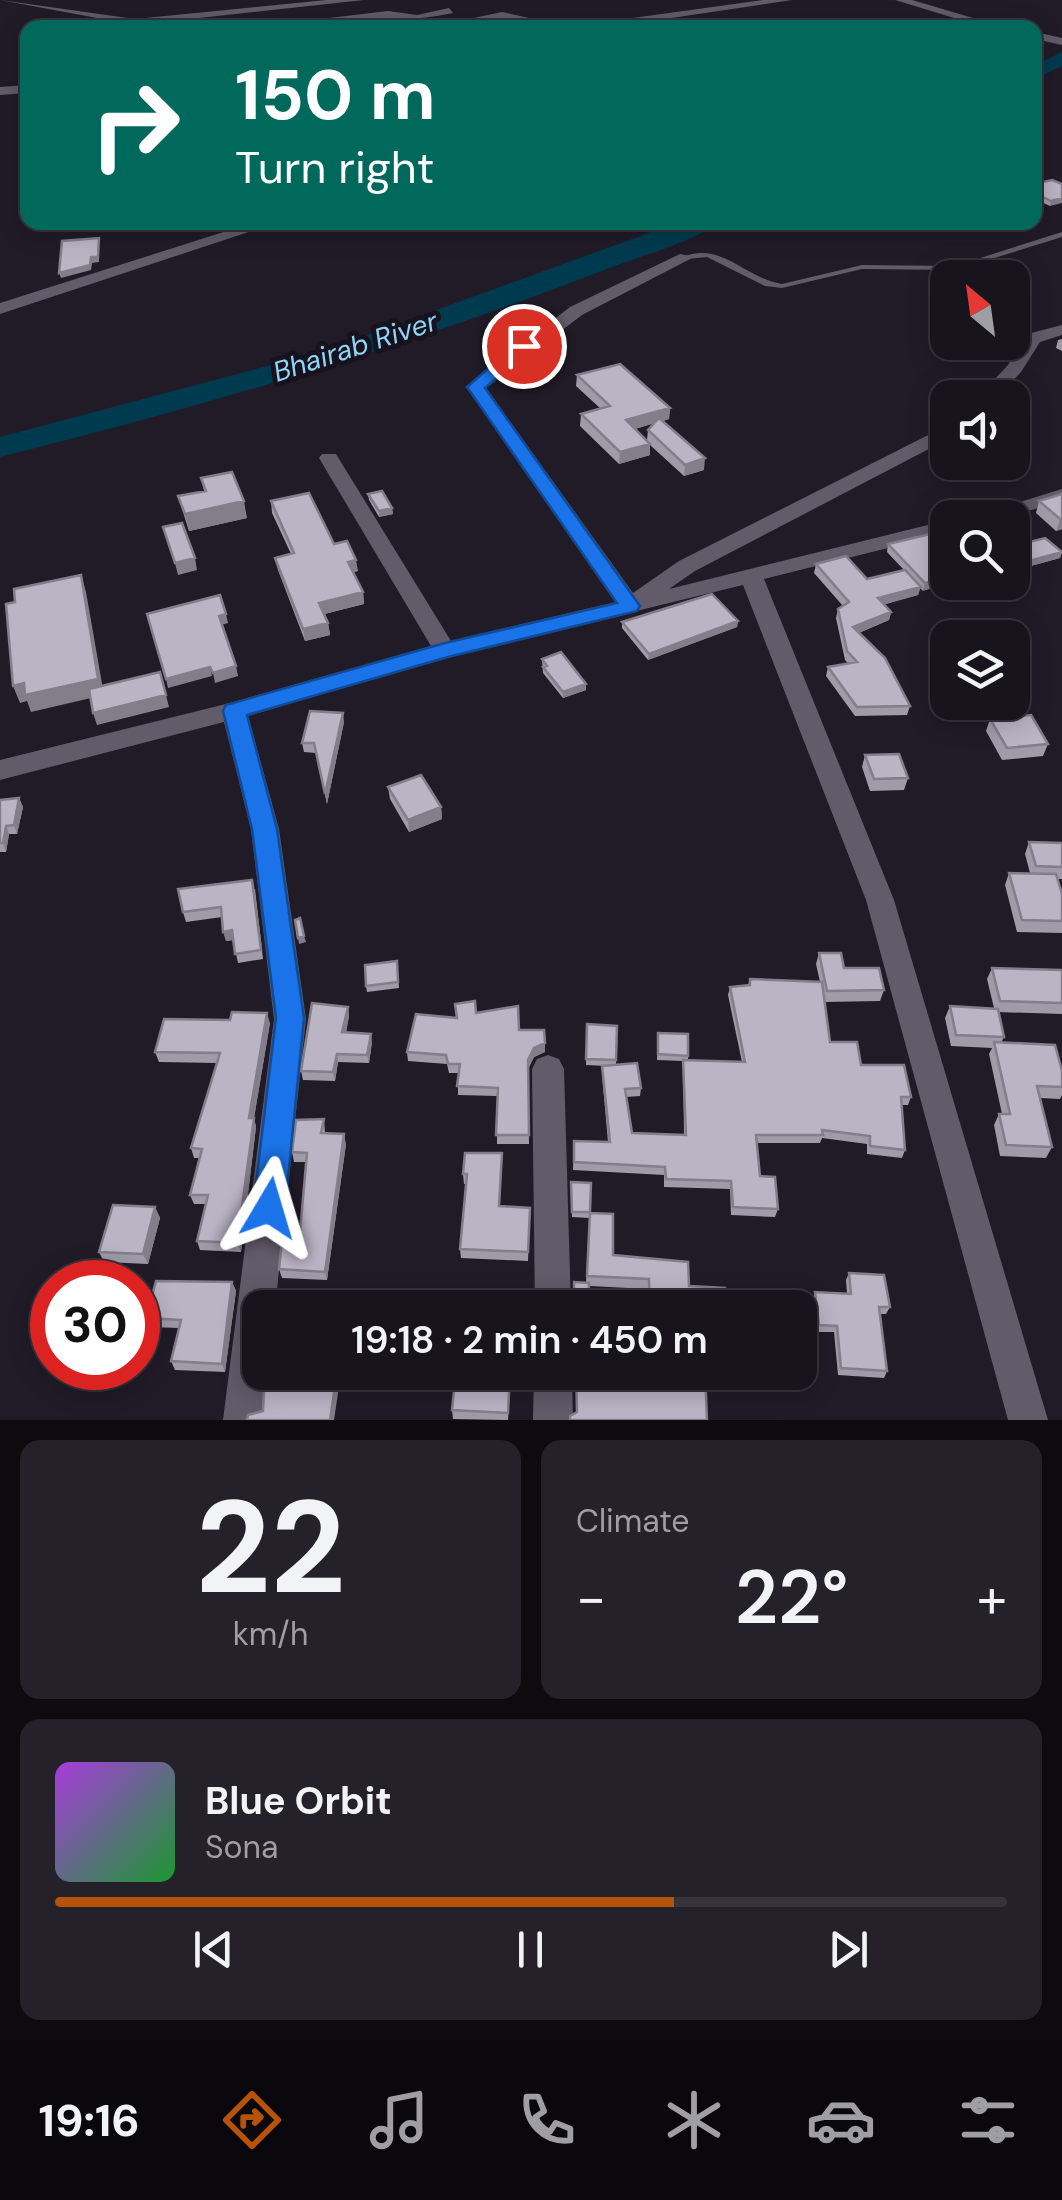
<!DOCTYPE html>
<meta charset="utf-8">
<style>
:root{--surface:#18141d;--page:#25212a;--text:#f1f3f6;--muted:#9f9ea4;--line:#36333b;--accent:#b45309}
body{margin:0;font-family:"DM Sans",sans-serif;background:var(--page);color:var(--text);height:100vh;display:flex;flex-direction:column;font-size:38px;white-space:nowrap}
*{box-sizing:border-box;margin:0}
p{font-size:32px;color:var(--muted)}
.icon{flex:none;width:55px;height:55px;fill:none;stroke:currentColor;stroke-width:2;stroke-linecap:round;stroke-linejoin:round}
.map{position:relative;height:1420px;overflow:hidden}
.details{display:flex;flex-direction:column;gap:20px;padding:20px;background:#0d0b10;flex:1}
.details>*{flex:none}
.top-card{position:absolute;left:20px;top:20px;width:1022px;height:210px;border-radius:20px;box-shadow:0 5px 25px #0003,0 0 0 2px var(--line);background:#00695c;color:#fff;overflow:hidden}
.needle{width:65px;rotate:331deg}
.buttons{position:absolute;left:930px;top:260px;display:grid;gap:20px}
.buttons a{display:grid;place-items:center;width:100px;height:100px;border-radius:20px;background:var(--surface);box-shadow:0 5px 25px #0003,0 0 0 2px var(--line);font-size:50px}
.speed{position:absolute;left:30px;top:1260px;display:flex;gap:20px;font-size:50px;font-weight:700;text-align:center}
.speed>*{display:grid;place-content:center;width:130px;height:130px;border-radius:50%;background:var(--surface);box-shadow:0 5px 25px #0003,0 0 0 2px var(--line);line-height:1}
.speed .limit{border:15px solid #d22;background:#fff;color:#111}
.pin{position:absolute;display:grid;place-items:center;width:85px;height:85px;color:#fff;margin:-42px;border:5px solid #fff;border-radius:50%;box-shadow:0 2px 10px #0007}
.me{position:absolute;width:110px;margin:-55px;rotate:7deg;stroke-linejoin:round;filter:drop-shadow(0 0 8px #0008)}
.turn{display:flex;align-items:center;gap:35px;height:210px;padding:0 50px;font-size:45px}
.turn .icon{width:130px;height:130px;stroke-width:2.5}
.turn b{display:block;font-size:70px;line-height:85px}
.big{font-size:75px;font-weight:600;line-height:1.1}
.details .widget{flex:1;display:flex;flex-direction:column;justify-content:center;gap:15px;min-width:0;padding:0 35px;border-radius:20px;background:var(--page)}
.details .dial{align-items:center;gap:0}
.dial b{font-size:130px;line-height:1}
.song{display:flex;align-items:center;gap:30px}
.cover{width:120px;height:120px;border-radius:15px;background:linear-gradient(135deg,hsl(280 70% 55%),hsl(130 70% 35%))}
.played{height:10px;border-radius:5px;background:linear-gradient(90deg,var(--accent) 65%,var(--line) 65%)}
.keys{display:flex;justify-content:space-around;direction:ltr}
.heat{display:flex;justify-content:space-between;align-items:center;font-size:55px;direction:ltr}
.details .tiles{flex:1;display:grid;gap:20px;grid-template-columns:1fr 1fr}
.widget:last-child{grid-column:span 2}
.trip{position:absolute;left:242px;top:1290px;width:575px;height:100px;border-radius:20px;background:var(--surface);box-shadow:0 5px 25px #0003,0 0 0 2px var(--line);font-weight:600;line-height:100px;text-align:center}
.menu{display:flex;height:160px;justify-content:space-around;align-items:center;background:#0a080c;color:var(--muted)}
.menu .icon{width:70px;height:70px}
.menu .on{color:var(--accent)}
.menu b{font-size:45px;color:var(--text)}
.map>svg:first-child{display:block}
</style>
<div class="map">
<svg width="1062" height="1420" viewBox="0 0 1062 1420">
<rect width="100%" height="100%" fill="#201b27"/>
<g fill="none" stroke-linecap="round" stroke-linejoin="round">
<path fill="#003a4f" fill-rule="evenodd" d="M1062,52V66L1035,79V65Z
M679,222H717C701,240 637,257 612,267C412,345 209,405 0,457V437L320,352Z"/>
<path fill="#615b6a" fill-rule="evenodd" d="M1062,232V237L956,270L862,269L782,288L765,286L707,257L686,259L682,257C722,241 744,278 782,284L862,265L955,266Z"/>
<path fill="#615b6a" fill-rule="evenodd" d="M0,0L135,19L326,0H364L135,25Z
M763,0H792L611,27L542,28L502,18L452,28H426L502,12L555,24L611,21Z
M895,0H912L1007,28H987Z
M449,8L453,13C414,22 375,18 335,21L329,18L388,11L417,15Z
M1035,32L1062,38V45L1035,39Z
M28,85V93L0,95V87Z
M255,222H279L0,314V303Z
M680,254L694,257L582,315L486,388L633,593L679,561L948,425V439L695,571L669,589L948,520V533L764,579L894,900L1048,1420H1008L866,900L743,585L448,657L248,716L279,829L306,1019L275,1308H260V1372H268L263,1420H223L274,1019L251,829L224,722L0,780V760L234,702L431,646L319,458L322,454H336L451,641L616,602L467,387L570,307Z
M1062,325V335L1040,342L1021,372L997,398H977L1008,365L1027,334Z
M1062,489V501L1004,518H969Z
M548,1055L559,1059L564,1069L571,1308H535L532,1069L537,1059Z
M534,1372H572L573,1420H533Z"/>
</g>
<path fill="#a09ba9" fill-rule="evenodd" d="M1035,184H1062L1050,206L1035,199Z
M1062,339V351L1056,348L1058,340Z
M577,375L670,408L669,419L663,421L704,470L684,476L650,445V455L619,464L580,426L581,414L601,409L576,386ZM654,423L648,430L647,440L635,429Z
M201,478L247,518L189,531L178,496L204,491Z
M368,494L392,508L393,514L379,517L369,500Z
M1062,494V529L1056,531L1036,513L1039,501Z
M271,501L334,544L358,571L353,572L363,592L364,604L324,614L328,623L330,635L305,641L278,570L275,558L291,554L272,513Z
M948,530L923,591L920,588L918,595L884,604L891,612L889,620L859,633L910,706L907,715L855,716L826,676L828,667L848,663L845,660L836,618L838,609L843,606L814,573L816,564L867,579L904,570L887,552L888,544Z
M1013,546L1062,552L1060,558L1027,567L1012,554Z
M956,582H997L995,587L968,594Z
M738,621L737,627L648,660L622,628V622Z
M542,659L586,690L563,698L543,673Z
M990,719L1048,744L1043,756L1002,760L986,731Z
M344,722L327,804L316,753L304,752L302,743Z
M865,755L908,778L904,790L870,791L862,767Z
M388,787L441,807L442,819L409,832L390,799Z
M19,798L23,807L17,834H9L6,852H0V800Z
M1029,842L1062,843V879H1057L1062,895V933L1017,932L1005,885L1009,873H1030L1025,854Z
M255,889L263,959L238,963L233,940L226,941L222,917L186,922L183,912Z
M819,953L884,990L880,1001L824,1002L830,1042L911,1097L908,1105H902L905,1150L902,1158L867,1154V1144L822,1138L820,1143H757L760,1176L778,1209L775,1217L731,1215L730,1189L664,1187V1175L573,1170L574,1141L608,1142L602,1074V1066H607L586,1065L587,1024L617,1026L616,1065L641,1088L640,1096L626,1097L632,1133L684,1135L683,1061L657,1060L658,1033L688,1056V1060L742,1062L728,995L730,987L748,985L750,979L820,982L816,964Z
M397,961L399,988L367,992L366,986Z
M992,968L1062,970V1014L998,1012L1004,1037L1001,1043L1062,1071V1095L1060,1099L1040,1098L1052,1147L1046,1158L1000,1156L994,1125L999,1114H1002L989,1054L992,1048L951,1046L945,1018L950,1006L994,1008L987,979Z
M348,1007L349,1016L346,1033L372,1042L369,1063L338,1062L335,1081L303,1080L301,1071Z
M476,1013L519,1030L545,1052L534,1057L528,1069L529,1144H497V1096L458,1095V1073H449L447,1064L408,1061L407,1052L456,1018Z
M270,1023L254,1118L256,1127L241,1252L200,1250L197,1241L206,1204H194L190,1195L199,1158H194L191,1148L217,1063L159,1062L155,1052Z
M324,1119L325,1133L346,1144L327,1280L282,1278L279,1269L300,1232L306,1162H294L292,1152Z
M502,1163L499,1206L530,1208L528,1261L461,1258L460,1249L466,1184H464L463,1174Z
M571,1182L613,1255L689,1286L726,1308H648V1289L589,1286L574,1306L586,1283L589,1218L572,1217Z
M155,1207L160,1218L148,1264L104,1262L99,1252Z
M849,1273L890,1307L886,1314H880L887,1371L884,1378L838,1375L834,1332H816L813,1299L815,1292L847,1293L846,1280Z
M232,1282L236,1291L225,1372L175,1370L171,1361L179,1328L151,1327L146,1318Z
M456,1372H511L508,1420L453,1419L452,1410Z"/>
<path fill="#827e8a" d="M1062,198V203L1050,206L1051,201Z
M99,238V262L92,263L91,270L61,278L59,273Z
M670,408L669,419L625,432L626,420Z
M650,444V455L619,464L620,452Z
M705,458L704,470L684,476L685,465Z
M244,501L247,518L189,531L185,514Z
M392,508L393,514L379,517V511Z
M1060,519H1062V529L1056,531Z
M1062,552L1060,558L1027,567L1029,561Z
M195,558L197,570L178,575L175,563Z
M356,560L358,571L349,573L348,562Z
M81,575L86,592L104,695L31,712L27,701L20,703L13,686Z
M948,577V582H953L923,591L925,583Z
M985,582H997L995,587L968,594L971,586Z
M921,587L918,595L876,607L878,598Z
M363,592L364,604L321,615L319,603Z
M891,612L889,620L851,636L853,627Z
M226,614L228,623L221,625L219,616Z
M738,621L737,627L648,660L649,654Z
M328,623L330,635L305,641L303,629Z
M236,666L238,676L215,683L213,673Z
M210,667L212,676L168,688L166,679Z
M586,684V690L563,698V692Z
M166,695L169,707L97,725L93,713Z
M343,713L344,722L327,804L325,794Z
M19,798L23,807L17,834L14,825Z
M441,807L442,819L409,832L408,820Z
M6,826L9,834L6,852L3,843Z
M232,930L234,940L226,941L223,932Z
M304,936L306,942L299,944L298,938Z
M348,1007L349,1016L344,1041L342,1032Z
M267,1013L270,1023L254,1118L256,1127L241,1252L237,1243L249,1118Z
M371,1034L372,1042L369,1063L367,1055Z
M545,1043V1052L534,1057L528,1069V1060L534,1048Z
M337,1054L338,1062L335,1081L333,1072Z
M344,1134L346,1144L327,1280L325,1272Z
M155,1207L160,1218L148,1264L143,1254Z
M232,1282L236,1291L225,1372L222,1364Z
M337,1372L341,1373L334,1420H330Z"/>
<path fill="#bab4c5" stroke="#827e8a" stroke-width="2.5" d="M1052,180L1062,184V198L1051,201L1035,193V184Z
M99,238L98,257H91L90,265L59,273L62,241Z
M620,364L670,408L626,420L650,444L620,452L581,414L610,406L577,375Z
M659,418L705,458L685,465L648,430Z
M232,472L244,501L185,514L178,496L206,491L201,478Z
M382,491L392,508L379,511L368,494Z
M309,493L334,544L347,541L356,560L348,562L363,592L319,603L328,623L303,629L275,558L294,553L271,501Z
M1062,494V519H1060L1039,501Z
M182,523L195,558L175,563L163,527Z
M947,530L948,577L925,583L888,544Z
M1045,538L1062,552L1029,561L1013,546Z
M846,556L867,579L905,570L921,587L878,598L891,612L853,627L885,658L910,706L857,707L828,667L857,662L847,651L838,609L849,602L816,564Z
M81,575L98,679L25,695L24,683L13,686L6,604L15,602L14,589Z
M967,582H985L971,586Z
M712,594L738,621L649,654L622,622Z
M220,595L226,614L219,616L236,666L213,673L210,667L166,679L147,614Z
M561,652L586,684L563,692L543,667L547,666L542,659Z
M160,672L166,695L93,713L89,689Z
M310,711L343,713L325,794L314,743H302Z
M1031,715L1048,744L1007,748L990,719Z
M899,754L908,778L874,779L865,755Z
M421,775L441,807L408,820L388,787Z
M19,798L14,825L6,826L3,843H0V800Z
M1029,842L1062,843V867L1036,866Z
M1009,873L1056,874L1062,894V921L1022,920Z
M252,880L261,950L235,954L232,930L223,932L221,907L183,912L178,889Z
M300,918L304,936L298,938L295,920Z
M819,953H841L844,968H879L884,990L827,991Z
M397,961L398,982L366,986L365,965Z
M992,968L1062,970V1003L1000,1001Z
M750,979L822,982L830,1042H857L861,1065H904L911,1097H901L905,1150L870,1146V1136L822,1130L823,1135H756L760,1176L775,1177L778,1209L733,1207L731,1181L666,1179L665,1167L574,1162V1141L610,1142L602,1066L637,1063L641,1088L625,1089L632,1133L686,1135L683,1060L745,1062L730,987L750,985Z
M475,1001L476,1013L518,1006L519,1030H544L545,1043L534,1048L528,1060L529,1135H496L498,1088L457,1086L460,1064H448L446,1055L407,1052L416,1014L457,1018L455,1004Z
M312,1003L348,1007L342,1032L371,1034L367,1055L337,1054L333,1072L301,1071Z
M950,1006L998,1009L1004,1037L956,1035Z
M232,1012L267,1013L249,1118H254L237,1243L197,1241L208,1195H190L202,1149L191,1148L220,1053L155,1052L164,1019L230,1020Z
M587,1024L617,1026L616,1060L586,1059Z
M658,1033L688,1034V1056L658,1054Z
M994,1042L1055,1045L1062,1071V1087L1037,1086L1052,1147L1006,1145L999,1114H1010Z
M324,1119L321,1133L344,1134L325,1272L279,1269L283,1231L300,1232L307,1153L292,1152L296,1120Z
M465,1153H502L499,1206L530,1208L528,1252L460,1249L467,1174H463Z
M571,1182L591,1183L590,1212H572Z
M113,1205L155,1207L143,1254L99,1252Z
M590,1213L613,1214V1255L688,1262L689,1286L725,1288L726,1308H650L649,1279L587,1276Z
M849,1273L884,1275L890,1307H879L887,1371L841,1368L837,1326L819,1325L815,1292L851,1294Z
M156,1281L232,1282L222,1364L171,1361L181,1320L146,1318Z
M574,1282L589,1283V1308H565L574,1306Z
M265,1372H337L330,1420H247L248,1415L263,1411Z
M456,1372H510L508,1413L452,1410Z
M576,1372H705L707,1420H570V1416L577,1412Z"/>
<path fill="#1a73e8" stroke="#114b97" stroke-width="2.5" d="M519,342L533,346L485,388L640,606L637,611L448,657L247,715L277,829L304,1018L285,1208L280,1219L269,1223L258,1219L253,1208L276,1018L252,829L223,711L226,705L445,643L617,603L467,387Z"/>
<g text-anchor="middle" stroke-width="10" stroke-linejoin="round" paint-order="stroke">
<g font-size="28" font-style="italic" fill="#90d4f6" stroke="#16121e">
<text transform="translate(355 346) rotate(-18)" y="10">Bhairab River</text>
</g>
</g>
</svg>
<div class="buttons">
<a><svg class="needle" viewBox="-14 -14 28 28"><path d="M0-13l5 13h-10z" fill="#e53935"/><path d="M0 13l5-13h-10z" fill="#9f9ea4"/></svg></a>
<a><svg class="icon" aria-label="sound" viewBox="0 0 24 24"><path d="M4 9h4l5-4v14l-5-4H4zM17 9q2 3 0 6"/></svg></a>
<a><svg class="icon" aria-label="search" viewBox="0 0 24 24"><circle cx="10" cy="10" r="6"/><path d="M15 15l6 6"/></svg></a>
<a><svg class="icon" aria-label="layers" viewBox="0 0 24 24"><path d="M12 4l9 5-9 5-9-5zM3 14l9 5 9-5"/></svg></a>
</div>
<div class="speed"><div class="limit">30</div></div>
<div class="pin" style="left:524px;top:346px;background:#d93025"><svg class="icon" aria-label="arrive" viewBox="0 0 24 24"><path d="M6 21V4h12l-3 4 3 4H6"/></svg></div>
<svg class="me" style="left:269px;top:1208px" viewBox="-20 -20 40 40"><path d="M0-17L14 15 0 8-14 15z" fill="#1a73e8" stroke="#fff" stroke-width="4"/></svg>
<div class="trip">19:18 · 2 min · 450 m</div>
<div class="top-card">
<div class="turn"><svg class="icon" aria-label="right" viewBox="0 0 24 24"><path d="M7 20v-9h11M14 6l5 5-5 5"/></svg><div><b>150 m</b>Turn right</div></div>
</div>
</div>
<section class="details">
<div class="tiles">
<div class="widget dial"><b>22</b><p>km/h</p></div>
<div class="widget"><p>Climate</p>
<div class="heat"><a>−</a><b class="big">22°</b><a>+</a></div>
</div>
<div class="widget">
<div class="song"><i class="cover"></i><div><b>Blue Orbit</b><p>Sona</p></div></div>
<div class="played"></div>
<div class="keys"><svg class="icon" aria-label="previous" viewBox="0 0 24 24"><path d="M18 5L8 12l10 7zM5 5v14"/></svg><svg class="icon" aria-label="pause" viewBox="0 0 24 24"><path d="M8 5v14M16 5v14"/></svg><svg class="icon" aria-label="next" viewBox="0 0 24 24"><path d="M6 5l10 7-10 7zM19 5v14"/></svg></div>
</div>
</div>
</section>
<nav class="menu">
<b>19:16</b>
<svg class="icon on" aria-label="directions" viewBox="0 0 24 24"><path d="M12 3l9 9-9 9-9-9zM9 14v-3h6M13 9l2 2-2 2"/></svg>
<svg class="icon" aria-label="music" viewBox="0 0 24 24"><path d="M9 18V5l10-2v13"/><circle cx="6" cy="18" r="3"/><circle cx="16" cy="16" r="3"/></svg>
<svg class="icon" aria-label="phone" viewBox="0 0 24 24"><path d="M5 4h4l2 5-3 2q2 4 5 5l2-3 5 2v4C11 20 4 13 5 4z"/></svg>
<svg class="icon" aria-label="climate" viewBox="0 0 24 24"><path d="M12 3v18M4 7l16 10M4 17L20 7"/></svg>
<svg class="icon" aria-label="car" viewBox="0 0 24 24"><path d="M5 17H2v-5l4-1 3-4h7l3 4 3 1v5h-3M9 17h6M6 11h13"/><circle cx="7" cy="17" r="2"/><circle cx="17" cy="17" r="2"/></svg>
<svg class="icon" aria-label="filters" viewBox="0 0 24 24"><path d="M4 7h16M4 17h16"/><circle cx="9" cy="7" r="2"/><circle cx="15" cy="17" r="2"/></svg>
</nav>
